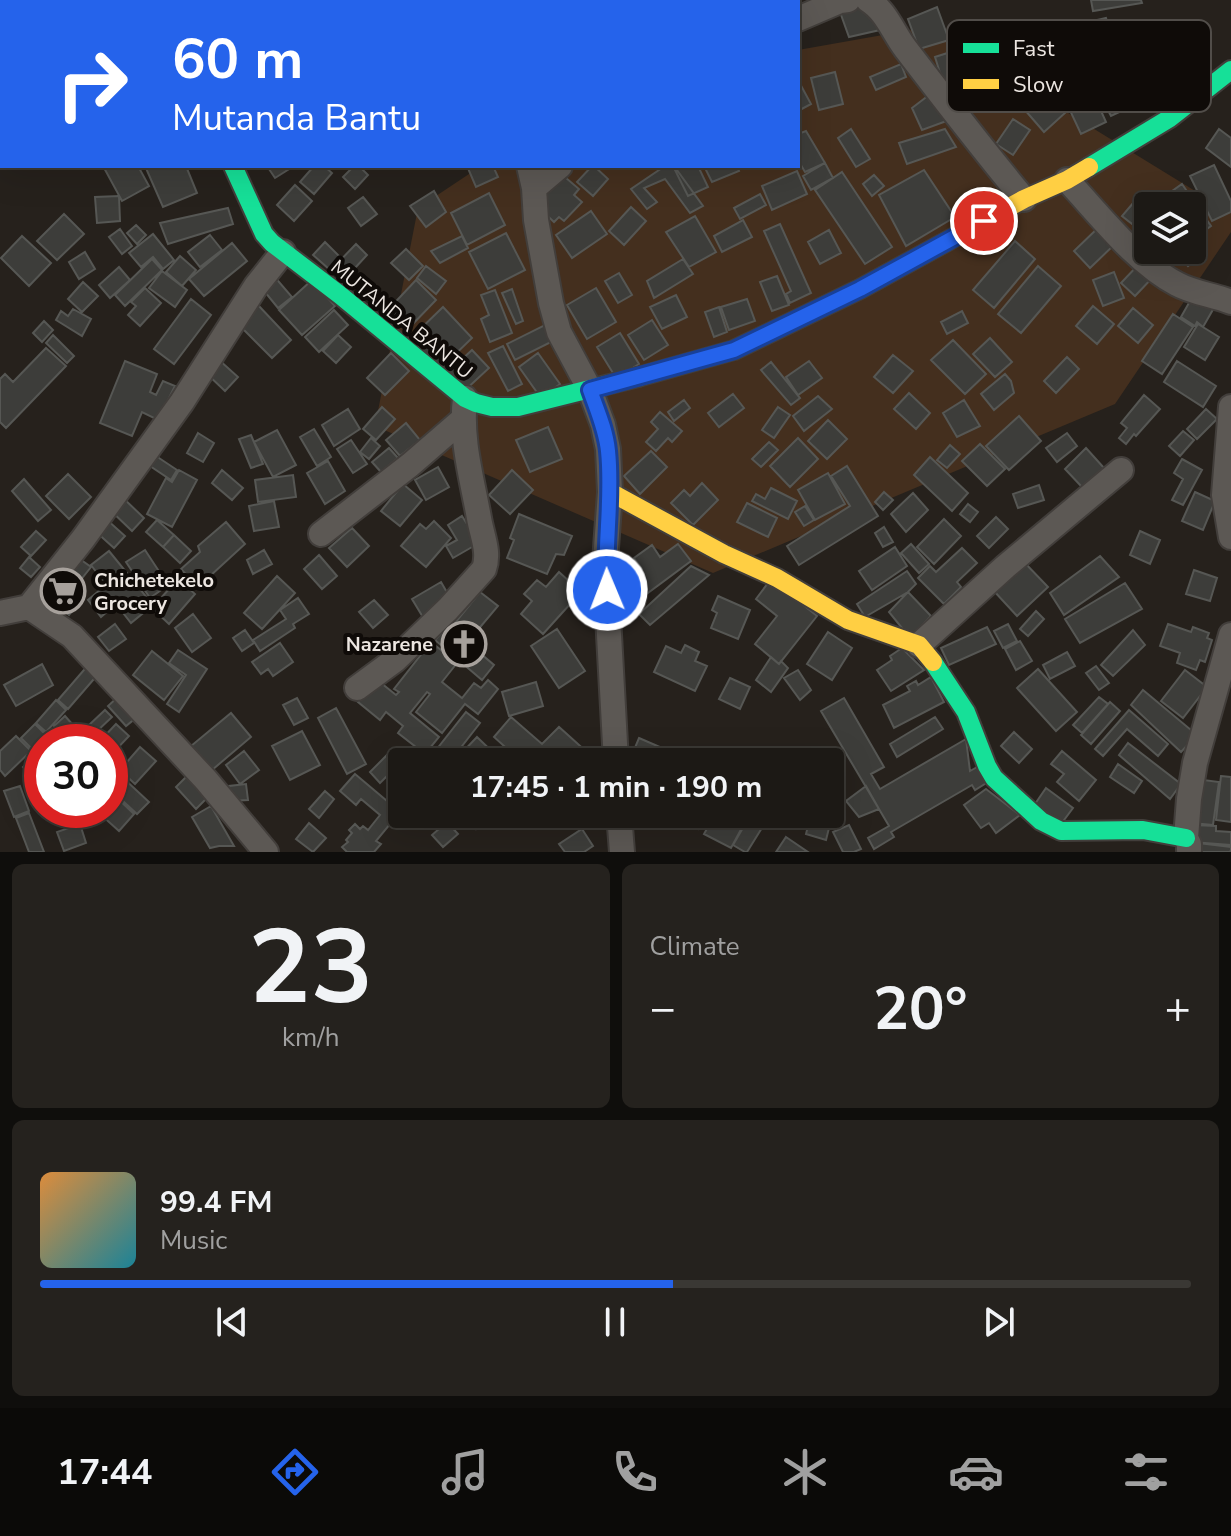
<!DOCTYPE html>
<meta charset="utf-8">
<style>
:root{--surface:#1c1915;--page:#25221e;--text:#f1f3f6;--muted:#a0a0a0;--line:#3a3834;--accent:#2563eb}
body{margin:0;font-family:"Nunito Sans",sans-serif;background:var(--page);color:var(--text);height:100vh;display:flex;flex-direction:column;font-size:30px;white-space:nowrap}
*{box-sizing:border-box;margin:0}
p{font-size:26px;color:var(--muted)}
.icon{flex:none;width:44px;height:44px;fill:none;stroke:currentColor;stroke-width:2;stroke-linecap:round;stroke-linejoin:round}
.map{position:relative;height:852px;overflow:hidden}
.details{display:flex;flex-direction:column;gap:12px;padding:12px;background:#0f0e0c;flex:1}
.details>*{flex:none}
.banner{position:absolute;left:0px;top:0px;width:800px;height:168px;box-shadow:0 8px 32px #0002,0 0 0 2px var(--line);background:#2563eb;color:#fff;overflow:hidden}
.tools{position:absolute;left:1134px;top:192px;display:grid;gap:16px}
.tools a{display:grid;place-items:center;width:72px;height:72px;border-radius:8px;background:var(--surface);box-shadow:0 8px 32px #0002,0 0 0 2px var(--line);font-size:40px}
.speed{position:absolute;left:24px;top:724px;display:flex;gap:16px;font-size:40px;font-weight:700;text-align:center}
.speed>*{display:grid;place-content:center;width:104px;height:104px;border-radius:50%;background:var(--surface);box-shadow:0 8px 32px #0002,0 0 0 2px var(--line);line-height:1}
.speed .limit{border:12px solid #d22;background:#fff;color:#111}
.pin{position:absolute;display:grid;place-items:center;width:68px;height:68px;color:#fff;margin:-34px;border:4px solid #fff;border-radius:50%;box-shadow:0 2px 8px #0007}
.me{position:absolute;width:88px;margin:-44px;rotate:359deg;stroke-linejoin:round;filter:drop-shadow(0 0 6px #0008)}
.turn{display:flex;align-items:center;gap:28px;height:168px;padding:0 40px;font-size:36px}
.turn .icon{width:104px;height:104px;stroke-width:2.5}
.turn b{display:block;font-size:56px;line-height:68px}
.big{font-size:60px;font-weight:700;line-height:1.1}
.details .tile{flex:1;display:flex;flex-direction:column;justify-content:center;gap:12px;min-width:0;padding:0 28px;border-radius:12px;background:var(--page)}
.details .dial{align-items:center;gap:0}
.dial b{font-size:104px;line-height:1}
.song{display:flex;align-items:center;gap:24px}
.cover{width:96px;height:96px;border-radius:12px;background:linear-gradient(135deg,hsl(30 70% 55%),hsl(190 70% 35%))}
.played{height:8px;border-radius:4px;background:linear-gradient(90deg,var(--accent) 55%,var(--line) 55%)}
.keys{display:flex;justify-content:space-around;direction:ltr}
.heat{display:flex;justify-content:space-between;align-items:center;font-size:44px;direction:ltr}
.details .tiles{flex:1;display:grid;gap:12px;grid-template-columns:1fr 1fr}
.tile:last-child{grid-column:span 2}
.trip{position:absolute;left:388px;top:748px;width:456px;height:80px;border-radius:8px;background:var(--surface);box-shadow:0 8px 32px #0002,0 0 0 2px var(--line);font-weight:700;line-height:80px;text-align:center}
.dock{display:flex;height:128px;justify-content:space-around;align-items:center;background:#0b0a08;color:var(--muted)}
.dock .icon{width:56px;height:56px}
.dock .on{color:var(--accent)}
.dock b{font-size:36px;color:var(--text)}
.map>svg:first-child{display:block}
</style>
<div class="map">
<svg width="1231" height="852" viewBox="0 0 1231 852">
<rect width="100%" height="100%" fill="#26211c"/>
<path fill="#442f1e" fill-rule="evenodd" d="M928,27L1231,213V232L1115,404L713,573L375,426L418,208L481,166H798V50ZM1148,206H1192V250H1148Z"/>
<path fill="#3d3d3a" stroke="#565754" stroke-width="2" d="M1091,0H1141L1142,3L1093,11Z
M866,4L880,30L849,37L840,12Z
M937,7L949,40L919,49L908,19Z
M1106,18L1115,45L1089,48L1084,23Z
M963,48L974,80L945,89L935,57Z
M901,64L906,77L876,90L870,77Z
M835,72L843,104L819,110L811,78Z
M798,80L811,104L798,111Z
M1039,83L1065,113L1044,132L1018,102Z
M933,92L952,119L922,130L912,108Z
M1093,93L1106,122L1081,134L1067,104Z
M1124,95L1130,107L1111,116L1105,105Z
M1013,119L1030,130L1013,155L996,144Z
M851,129L870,159L856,167L838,138Z
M945,129L956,147L907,164L899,143Z
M1219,129L1231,138V167L1206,148Z
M806,131L825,163L805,172L798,160V134Z
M825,163L833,178L811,190L803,176Z
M1214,165L1231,201V212L1212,221L1190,176Z
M103,166H138L149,186L122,201Z
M145,166H186L197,193L163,207Z
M267,166H294L275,178Z
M314,166H324L332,173L314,194L300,182Z
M354,166H359L368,175L355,189L343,177Z
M467,166H493L498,177L476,187Z
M592,166H594L608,179L593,196L577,182Z
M665,166H674L703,206L690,213L665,179L644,188L657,202L647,209L631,189Z
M673,166H698L708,187L688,196Z
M704,166H737L739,171L712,182Z
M924,170L955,217L906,246L879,195Z
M797,171L807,194L772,210L762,186Z
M559,172L579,189L574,195L582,202L564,221L559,217L554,222L538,207Z
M842,172L892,247L865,264L815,190Z
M874,175L884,186L872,196L863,184Z
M1182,184L1211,226L1197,236L1192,229V206H1177L1168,194Z
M295,185L312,201L294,221L277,205Z
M434,191L446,212L426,227L410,206Z
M489,193L505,225L467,245L451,213Z
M760,194L766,205L740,219L734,208Z
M119,196L120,221L97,223L95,197Z
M363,197L377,214L361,226L348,208Z
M1134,202L1148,213V233L1146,235L1122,216Z
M631,207L646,221L624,245L609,231Z
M228,208L233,224L168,244L160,223Z
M591,211L607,234L572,258L556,235Z
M64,214L84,234L57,260L37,241Z
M695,216L716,252L689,267L666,232Z
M743,220L752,237L722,252L714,236Z
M780,224L811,293L790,303L786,294L791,291L764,231Z
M136,225L146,235L137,244L127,233Z
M1100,226L1116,243L1090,268L1074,251Z
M120,229L132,246L122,254L109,237Z
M829,230L841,253L820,264L808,242Z
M506,233L525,270L488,289L469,252Z
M153,234L174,260L163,269L153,257L141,267L129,253Z
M210,235L222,250L200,267L188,252Z
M22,236L51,263L29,286L1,258Z
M462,236L468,248L440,263L431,251Z
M1192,239L1204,252L1188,266L1173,250H1192Z
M1015,241L1035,259L994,308L973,290Z
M325,242L340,257L329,269L313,255Z
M232,243L247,261L204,296L189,279Z
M356,244L367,255L343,281L331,270Z
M406,249L423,266L409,280L391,263Z
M85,252L95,269L79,279L69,262Z
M180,256L196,270L182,286L166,272Z
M152,259L162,270L125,306L115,295Z
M683,259L693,274L654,298L647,281Z
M1140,263L1154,276L1135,296L1121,283Z
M426,266L446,281L436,294L417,278Z
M1038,266L1061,286L1021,333L998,314Z
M119,267L130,280L110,298L99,285Z
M162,271L187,290L175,307L149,288Z
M1114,272L1124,298L1103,306L1093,280Z
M619,273L632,295L618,303L605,281Z
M273,275L292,297L278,308L260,286Z
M777,276L789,305L772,311L760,282Z
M312,280L335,306L302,335L279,310Z
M416,280L436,300L406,331L386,312Z
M83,282L98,296L82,312L68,299Z
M145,288L161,303L140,326L128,315L136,306L131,302Z
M596,288L616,322L587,339L567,305Z
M512,289L523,321L516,324L502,293Z
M495,290L512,333L490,342L481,319L489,315L481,295Z
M1194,294L1215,306L1203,327L1197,322L1195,326L1181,317Z
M676,295L687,317L662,329L650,307Z
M191,299L211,315L174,364L154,349Z
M747,299L755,321L729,330L721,307Z
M258,305L291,340L272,358L238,324Z
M1093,306L1114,324L1097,344L1076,326Z
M443,307L472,338L440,369L411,338Z
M719,307L727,332L714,337L705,312Z
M1133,308L1153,325L1138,343L1118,326Z
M73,309L91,319L82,336L56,320L61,311L68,316Z
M334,310L348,325L319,352L305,337Z
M962,311L968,323L947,334L941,322Z
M1173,314L1193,327L1162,374L1142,361Z
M652,320L668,345L644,360L628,335Z
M44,321L53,330L42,342L33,333Z
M553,321L561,337L515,360L507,344Z
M1198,324L1219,337L1205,360L1184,347Z
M620,333L639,364L616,378L597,347Z
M53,335L74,356L67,363L46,343Z
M338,335L351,347L336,363L323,351Z
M990,338L1012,362L995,377L973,354Z
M953,340L986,374L965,394L931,360Z
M503,346L522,384L508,391L488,353Z
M46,348L66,366L6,428L0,422V379L5,374L13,382Z
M472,350L489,368L463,392L446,374Z
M391,353L409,371L385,395L367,378Z
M538,353L560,384L541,398L519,367Z
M893,355L913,371L893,393L874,377Z
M1067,357L1079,369L1056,393L1044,381Z
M218,359L238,377L225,391L206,373Z
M125,361L157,374L150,392L156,395L163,381L175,386L158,420L142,412L132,436L100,423Z
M809,361L822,378L798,395L786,377Z
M1177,361L1216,386L1203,407L1164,382Z
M771,362L800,398L791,405L761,370Z
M1005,374L1011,381L1014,393L994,410L981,394Z
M909,393L930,413L916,429L894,409Z
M733,394L744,408L719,427L708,413Z
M1144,395L1160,409L1136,436L1134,434L1126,444L1119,438L1127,428L1121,423Z
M818,396L832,409L804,431L793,416Z
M684,400L690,408L674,421L668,412Z
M964,400L980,426L957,437L943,413Z
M382,407L395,419L376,440L363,429Z
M778,407L790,415L774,438L762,430Z
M348,409L360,429L334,446L322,425Z
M1206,409L1217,419L1197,439L1187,429Z
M660,412L682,431L672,442L668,438L656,451L646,442L658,429L651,422Z
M1019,416L1041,441L1009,470L986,446Z
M828,420L847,439L827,459L808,441Z
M406,423L420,440L400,456L386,440Z
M548,427L562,459L530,472L516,440Z
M314,429L331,457L317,466L300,437Z
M277,430L296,465L273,477L254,442Z
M1183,431L1194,440L1180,456L1169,446Z
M198,433L214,443L203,462L187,453Z
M1067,433L1077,446L1057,462L1046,448Z
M251,435L263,464L251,468L239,439Z
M371,438L380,446L369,459L360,452Z
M798,438L818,459L790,487L770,466Z
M351,440L367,464L353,473L337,449Z
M769,442L778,450L761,467L752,459Z
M980,444L1005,469L987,486L962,461Z
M950,445L960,454L947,468L937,460Z
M389,448L398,458L381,472L372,462Z
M1086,448L1104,468L1082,487L1065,469Z
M651,451L667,467L640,494L624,476Z
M153,454L177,470L171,480L147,464Z
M930,457L968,493L952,511L914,475Z
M1182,459L1202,470L1183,505L1172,500L1183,479L1174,473Z
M328,461L345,491L325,504L307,473Z
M847,466L878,516L799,565L787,546L850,506L831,476Z
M438,467L449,487L426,500L415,480Z
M179,470L197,480L172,527L147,514L166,478L172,482Z
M222,470L243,488L232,500L212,483Z
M512,470L533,490L510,514L489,495Z
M828,473L845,504L815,520L798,490Z
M68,474L91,497L69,519L46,496Z
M293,475L296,497L258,502L255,480Z
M24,479L51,510L38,521L12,491Z
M702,483L718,500L693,525L671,503L684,490L690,496Z
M403,484L422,500L400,526L381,511Z
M1039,485L1044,500L1018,508L1013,494Z
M771,488L797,501L788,519L752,501L756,494L765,499Z
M884,492L893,500L883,510L875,502Z
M1195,492L1215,501L1203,530L1182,521Z
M913,493L928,510L906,532L891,514Z
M121,496L144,518L132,531L108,508Z
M274,501L279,527L254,531L249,506Z
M747,503L777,518L768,537L737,522Z
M968,504L978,512L970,522L960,514Z
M805,506L814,520L804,526L795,512Z
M519,514L572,536L564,555L556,554L547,574L507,558L514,540L510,538Z
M462,516L479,543L453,558L446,546L457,540L448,525Z
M996,517L1008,529L989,548L977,536Z
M106,519L125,536L114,548L95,531Z
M944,519L961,536L934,564L917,547Z
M157,520L174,535L163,547L146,532Z
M434,521L451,538L426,567L401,546L420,524L426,529Z
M226,522L245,544L198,587L181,569L200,552L198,546Z
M884,527L893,542L883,547L875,533Z
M352,528L369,546L347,567L329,548Z
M36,531L46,540L31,556L21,547Z
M1140,531L1160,540L1150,564L1130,555Z
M174,535L191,551L180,563L163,547Z
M678,544L691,561L637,601L624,583L642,569L634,558L652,545L660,557Z
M911,544L929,564L919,573L901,553Z
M895,547L907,566L872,590L859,571Z
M962,548L977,563L957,582L961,587L944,604L918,578L930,566L936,572Z
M145,550L168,585L150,598L126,562Z
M264,550L272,564L253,574L247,560Z
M109,551L153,605L131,623L116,604L101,617L88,600L106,585L91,565Z
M319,555L337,576L322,589L304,569Z
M1100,556L1119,577L1064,615L1050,593Z
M29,557L40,567L31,577L20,568Z
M77,557L91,567L75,587L62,577Z
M1023,561L1048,587L1017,616L993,590Z
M691,566L709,575L650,625L639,614Z
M1194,570L1217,578L1210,601L1186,594Z
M907,571L916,584L908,592L865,617L857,604Z
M559,572L581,592L543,634L521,614L532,601L524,594L537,580L546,587Z
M277,576L295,593L262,629L244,613Z
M64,579L75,587L72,599L78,604L69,615L59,605L57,599L58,592Z
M178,579L195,594L169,624L152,608Z
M771,579L817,616L779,664L755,644L777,616L756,599Z
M441,582L449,596L434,605L437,612L424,619L412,599Z
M1125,583L1142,609L1080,643L1065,619Z
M480,592L498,606L471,638L454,624Z
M908,592L931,616L910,638L889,612Z
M718,596L750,610L738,639L711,628L717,613L712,610Z
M298,598L309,614L293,624L295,628L260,651L253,640L286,619L280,610Z
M374,600L388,615L373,628L359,612Z
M1036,611L1044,619L1028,636L1020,629Z
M193,614L211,638L192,652L175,628Z
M115,624L126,639L109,651L98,637Z
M1008,624L1017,641L1003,648L994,631Z
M1168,624L1191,632L1193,627L1209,633L1207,638L1212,640L1205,662L1200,660L1196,670L1177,663L1180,653L1160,646Z
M448,626L494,665L482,680L435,640Z
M987,627L996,644L949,665L941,648Z
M557,629L585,671L559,688L531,646Z
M245,630L254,643L242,651L233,638Z
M1133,630L1145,645L1113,676L1101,665Z
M828,632L852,648L832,680L807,664Z
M1020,641L1032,661L1016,670L1005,649Z
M431,642L457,663L442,682L462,698L474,683L481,688L488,680L498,689L478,714L465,704L442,733L416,712L430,694L427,692L410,713L439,737L425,754L398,733L403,726L386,712L380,720L358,702L376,679L396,695L399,692L394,689Z
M280,643L293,662L273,676L268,669L261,674L252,662Z
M685,645L699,652L695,661L707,666L695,691L654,672L666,646L681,653Z
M902,648L924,670L891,691L877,670L892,660L890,656Z
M178,650L207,669L179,712L167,704L186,675L169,663Z
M152,651L183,676L164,700L133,675Z
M1067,652L1075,666L1050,679L1043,665Z
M771,657L779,664L781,661L788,668L771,692L756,680Z
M90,663L100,672L68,709L58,700Z
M42,664L53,685L16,706L4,685Z
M1096,666L1109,683L1099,690L1086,673Z
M1038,669L1077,712L1056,731L1017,688Z
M798,670L811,690L800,700L784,678Z
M1185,670L1207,687L1183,718L1161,701Z
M931,677L944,702L894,728L883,705L910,691L907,686L916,681L918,685Z
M730,678L750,687L740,709L719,699Z
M536,682L543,706L509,716L502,692Z
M1143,690L1197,735L1181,752L1131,705Z
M119,696L137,717L126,726L108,706Z
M1099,697L1108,704L1082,733L1073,725Z
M297,698L308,718L294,725L283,705Z
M844,698L884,767L871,774L880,789L966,739L970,771L979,766L988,782L975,790L972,785L891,832L894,837L874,849L868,838L889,826L821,711Z
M56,700L66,710L46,732L36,723Z
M1110,702L1120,711L1091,744L1081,735Z
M336,708L366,764L347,774L318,718Z
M105,710L112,717L96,732L89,725Z
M1129,710L1168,744L1158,756L1127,729L1103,756L1095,749Z
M466,712L480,723L452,759L455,762H433L429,759Z
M231,713L251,737L212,770L191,746Z
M65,716L73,725L62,735L54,726Z
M511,717L542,744L559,727L588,753L580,762H560L552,755L545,762H522L494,737Z
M935,717L943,729L897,757L890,744Z
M35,724L46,735L32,749L21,738Z
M116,724L129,736L110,756V742H99Z
M73,729L84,742H60L59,740Z
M302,731L320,765L290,780L272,746Z
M1014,732L1032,749L1019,763L1001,746Z
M16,736L31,751L5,776L0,770V751Z
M477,737L503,762H464L458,757Z
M639,738L683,757L681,762H629Z
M1128,743L1181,784L1170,799L1119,755Z
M140,747L156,761L135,784L120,770Z
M42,750V790L23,767Z
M244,751L259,770L240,784L226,765Z
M1062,751L1096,780L1079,801L1057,782L1064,774L1051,764Z
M388,754L399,764L380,783L370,772Z
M1118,764L1142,781L1134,793L1110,777Z
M355,774L400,812L376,841L381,844L374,852H347L342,847L348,842L346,840L352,833L349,830L355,824L360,829L363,826L368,830L380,815L361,799L356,805L340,791Z
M120,775L149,802L137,814L110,789V786Z
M187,776L207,798L196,809L176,787Z
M1221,776L1231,777V822L1216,820Z
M1196,779L1219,782L1213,825L1192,823Z
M246,784L248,800L230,801L229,786Z
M20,786L29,811L14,817L4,791Z
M866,786L879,809L859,817L846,801Z
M1046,788L1073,808L1061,824L1035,804Z
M986,789L1020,815L996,833L989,823L981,828L964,805Z
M325,791L334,799L319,818L309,809Z
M115,796L134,814L119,831L99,813L102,810H110V801Z
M830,803L835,804L826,840L806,834L811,814H830Z
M211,806L234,846H219L210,848L192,817Z
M29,813L44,852H29L16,818Z
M473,814H493L476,829L467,819Z
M665,814H704L698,829L664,816Z
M715,814H731L745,822L731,848L704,834Z
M751,814L765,823L747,852H745L733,845Z
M447,822L458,834L443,847L432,835Z
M309,823L326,838L313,852L296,839Z
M80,824L86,843L64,851L57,832Z
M849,825L861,849L854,852H843L833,832Z
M1194,825L1216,826V831L1231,832V845L1192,842Z
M582,829L593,846L584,852H565L559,844Z
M786,837L808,852H776Z
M1198,843L1231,847V850L1230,852H1197Z"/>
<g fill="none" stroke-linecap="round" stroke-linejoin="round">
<g stroke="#423e3b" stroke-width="28">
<path id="street" d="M135,0L136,2
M474,0L475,2
M868,0C886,11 893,32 905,48C944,99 983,150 1024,199
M798,19L840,1L848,0
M529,166L534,188L536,220L551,303L559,332L590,390L603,425L608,449L610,492L605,562L616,762
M1067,180C1098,213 1136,263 1177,284C1193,293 1214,295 1231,302
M534,188L560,166
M1231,407L1224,495L1231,537
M321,534L410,465L462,420
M29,607L72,636L206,780L266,852
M0,613L29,607L83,539L182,402L256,286L283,252
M919,645L1005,567L1121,470
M357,688L395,660L448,609L484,569C490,552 482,536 479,518C472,479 460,438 465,398
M619,814L622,852
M1189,850V844L1186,838L1189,799L1195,763L1231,635"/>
</g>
<g stroke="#423e3b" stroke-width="22">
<path id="fast" d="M233,166L264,234L272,243L340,295L465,398L476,403L492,407H518L638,377
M1089,167L1170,118L1231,70
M933,662L966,712L987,766L994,778L1041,821L1061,831L1143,830L1186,838"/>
</g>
<g stroke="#423e3b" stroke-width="22">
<path id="slow" d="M638,377L734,350L860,289L1024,199L1067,180L1089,167
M610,492L724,554L777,578L848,620L919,645L933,662"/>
</g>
<use href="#street" stroke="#5c5854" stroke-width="24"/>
<use href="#fast" stroke="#16e098" stroke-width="18"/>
<use href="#slow" stroke="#ffcf43" stroke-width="18"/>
</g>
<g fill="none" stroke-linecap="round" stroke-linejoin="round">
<g stroke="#184099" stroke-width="20">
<path id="route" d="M607,590C604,544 613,498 608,451C606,430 597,410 590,390L734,350L860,289L984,221"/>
</g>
<use href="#route" stroke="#2563eb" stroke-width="14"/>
</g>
<defs>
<g id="supermarket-ring" transform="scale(2.3)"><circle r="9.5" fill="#0f0b08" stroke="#a7a19c" stroke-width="1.5"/><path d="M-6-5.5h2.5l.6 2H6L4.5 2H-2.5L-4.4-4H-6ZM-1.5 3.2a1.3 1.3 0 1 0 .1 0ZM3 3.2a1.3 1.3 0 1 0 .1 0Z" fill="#a7a19c"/></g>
<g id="church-ring" transform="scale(2.3)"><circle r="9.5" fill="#0f0b08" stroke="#a7a19c" stroke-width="1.5"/><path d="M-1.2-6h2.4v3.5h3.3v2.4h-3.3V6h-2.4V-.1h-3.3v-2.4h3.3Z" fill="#a7a19c"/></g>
</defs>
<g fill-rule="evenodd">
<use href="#supermarket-ring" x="63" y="591"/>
<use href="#church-ring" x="464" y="644"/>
</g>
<g text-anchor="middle" stroke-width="8" stroke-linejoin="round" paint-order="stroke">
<g font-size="20" fill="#ece6e1" stroke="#0f0b08">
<text transform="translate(402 319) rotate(39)" y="7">MUTANDA BANTU</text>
</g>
<g font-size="20" font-weight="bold" fill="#ece6e1" stroke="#0f0b08" text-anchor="start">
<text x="94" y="587">Chichetekelo<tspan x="94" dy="23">Grocery</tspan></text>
<text x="433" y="651" text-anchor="end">Nazarene</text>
</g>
</g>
<rect x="947" y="20" width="264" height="92" rx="12" fill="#0f0b08" stroke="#514d49" stroke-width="2"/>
<rect x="963" y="43" width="36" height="10" fill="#16e098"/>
<rect x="963" y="79" width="36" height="10" fill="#ffcf43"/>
<g font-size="22" fill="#ece6e1">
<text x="1013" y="56">Fast</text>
<text x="1013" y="92">Slow</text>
</g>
</svg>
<div class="tools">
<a><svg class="icon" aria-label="layers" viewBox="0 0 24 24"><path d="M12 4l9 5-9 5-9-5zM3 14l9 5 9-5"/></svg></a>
</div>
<div class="speed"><div class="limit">30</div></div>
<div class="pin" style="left:984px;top:221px;background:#d93025"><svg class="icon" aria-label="arrive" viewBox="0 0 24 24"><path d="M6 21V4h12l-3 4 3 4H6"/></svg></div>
<svg class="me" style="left:607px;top:590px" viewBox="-20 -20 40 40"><circle r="17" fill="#2563eb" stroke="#fff" stroke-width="3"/><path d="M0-11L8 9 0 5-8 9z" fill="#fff"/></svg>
<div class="trip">17:45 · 1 min · 190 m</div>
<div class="banner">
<div class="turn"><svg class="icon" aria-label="right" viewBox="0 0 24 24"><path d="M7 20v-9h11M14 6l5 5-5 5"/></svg><div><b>60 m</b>Mutanda Bantu</div></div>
</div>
</div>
<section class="details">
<div class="tiles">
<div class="tile dial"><b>23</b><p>km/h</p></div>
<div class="tile"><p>Climate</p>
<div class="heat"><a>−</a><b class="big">20°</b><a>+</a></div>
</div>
<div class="tile">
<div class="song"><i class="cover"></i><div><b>99.4 FM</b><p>Music</p></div></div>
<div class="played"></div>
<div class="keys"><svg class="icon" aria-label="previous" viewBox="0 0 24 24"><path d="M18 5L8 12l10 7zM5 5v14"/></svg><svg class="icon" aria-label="pause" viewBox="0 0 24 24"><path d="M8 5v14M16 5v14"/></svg><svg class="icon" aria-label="next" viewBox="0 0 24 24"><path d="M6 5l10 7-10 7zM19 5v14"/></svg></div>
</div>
</div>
</section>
<nav class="dock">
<b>17:44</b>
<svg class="icon on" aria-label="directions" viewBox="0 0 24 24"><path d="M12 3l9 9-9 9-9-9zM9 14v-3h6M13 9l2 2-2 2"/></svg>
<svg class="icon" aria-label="music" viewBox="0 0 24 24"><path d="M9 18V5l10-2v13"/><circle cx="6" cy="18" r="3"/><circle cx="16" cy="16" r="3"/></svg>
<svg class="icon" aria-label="phone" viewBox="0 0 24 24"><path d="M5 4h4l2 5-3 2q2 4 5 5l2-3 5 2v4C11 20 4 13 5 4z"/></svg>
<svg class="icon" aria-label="climate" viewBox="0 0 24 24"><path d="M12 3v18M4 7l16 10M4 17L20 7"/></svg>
<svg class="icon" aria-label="car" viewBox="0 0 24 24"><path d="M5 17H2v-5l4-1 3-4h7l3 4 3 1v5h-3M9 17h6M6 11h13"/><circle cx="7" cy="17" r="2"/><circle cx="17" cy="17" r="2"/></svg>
<svg class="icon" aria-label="filters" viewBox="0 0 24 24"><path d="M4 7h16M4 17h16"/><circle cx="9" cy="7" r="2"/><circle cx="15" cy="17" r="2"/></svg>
</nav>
